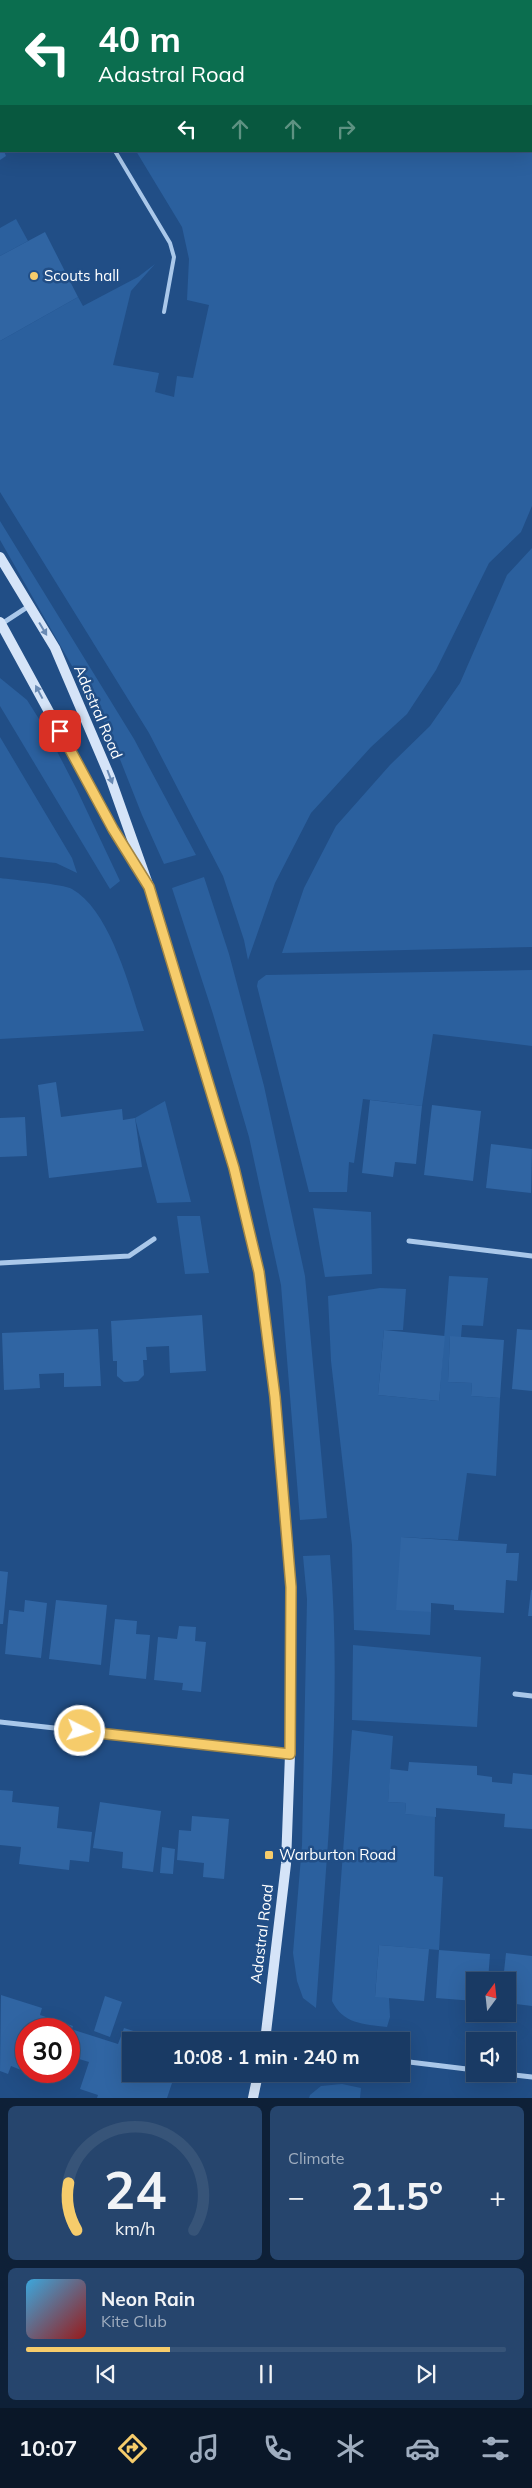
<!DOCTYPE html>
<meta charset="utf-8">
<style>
:root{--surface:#193a64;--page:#26456d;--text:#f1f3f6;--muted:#9fadbf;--line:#375478;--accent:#f6cc6b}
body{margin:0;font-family:Mulish,sans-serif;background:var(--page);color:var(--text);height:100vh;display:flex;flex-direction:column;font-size:19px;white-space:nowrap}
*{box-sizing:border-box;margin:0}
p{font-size:16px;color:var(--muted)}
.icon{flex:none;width:28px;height:28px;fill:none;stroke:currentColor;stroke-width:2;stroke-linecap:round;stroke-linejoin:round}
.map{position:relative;height:2098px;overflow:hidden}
.side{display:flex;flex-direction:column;gap:8px;padding:8px;background:#0e2037;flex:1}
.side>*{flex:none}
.hud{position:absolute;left:0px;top:0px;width:532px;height:152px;box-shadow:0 5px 20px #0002,0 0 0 1px var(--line);background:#0b6e4f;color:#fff;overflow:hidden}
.needle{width:32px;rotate:15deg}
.tools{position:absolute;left:466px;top:1972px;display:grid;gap:10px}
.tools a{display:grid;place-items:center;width:50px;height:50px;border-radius:0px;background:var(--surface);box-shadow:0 5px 20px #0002,0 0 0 1px var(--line);font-size:25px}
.speed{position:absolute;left:15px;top:2018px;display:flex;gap:10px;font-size:25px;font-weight:700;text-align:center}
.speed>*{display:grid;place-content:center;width:65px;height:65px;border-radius:50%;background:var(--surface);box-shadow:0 5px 20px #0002,0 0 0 1px var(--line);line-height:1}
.speed .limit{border:8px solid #d22;background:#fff;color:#111}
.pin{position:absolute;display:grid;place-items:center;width:42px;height:42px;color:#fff;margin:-21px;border-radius:10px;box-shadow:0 2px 8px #0006}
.me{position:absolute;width:55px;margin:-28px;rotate:95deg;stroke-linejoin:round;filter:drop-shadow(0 0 4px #0008)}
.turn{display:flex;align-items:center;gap:18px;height:105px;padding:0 15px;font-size:22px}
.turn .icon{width:65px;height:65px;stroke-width:2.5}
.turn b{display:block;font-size:35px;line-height:42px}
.lanes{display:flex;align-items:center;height:48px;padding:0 15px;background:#0003;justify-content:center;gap:25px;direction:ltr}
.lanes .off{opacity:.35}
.big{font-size:38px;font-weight:700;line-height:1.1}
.side .card{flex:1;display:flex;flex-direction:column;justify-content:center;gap:8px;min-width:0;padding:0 18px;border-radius:8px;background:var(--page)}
.side .dial{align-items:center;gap:0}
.dial svg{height:130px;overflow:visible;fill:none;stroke:var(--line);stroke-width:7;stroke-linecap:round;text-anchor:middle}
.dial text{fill:var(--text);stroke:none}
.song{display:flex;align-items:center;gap:15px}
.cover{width:60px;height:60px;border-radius:8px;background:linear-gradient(135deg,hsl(200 70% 55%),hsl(0 70% 35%))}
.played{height:5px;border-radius:2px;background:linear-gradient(90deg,var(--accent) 30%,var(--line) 30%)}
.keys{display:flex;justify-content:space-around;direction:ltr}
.heat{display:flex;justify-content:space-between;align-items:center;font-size:28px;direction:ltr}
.side .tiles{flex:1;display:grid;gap:8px;grid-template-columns:1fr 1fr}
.card:last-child{grid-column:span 2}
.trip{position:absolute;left:122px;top:2032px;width:288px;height:50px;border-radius:0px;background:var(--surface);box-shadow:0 5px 20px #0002,0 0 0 1px var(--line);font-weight:700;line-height:50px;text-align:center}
.dock{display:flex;height:80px;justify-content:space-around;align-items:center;background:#0a1728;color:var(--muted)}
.dock .icon{width:35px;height:35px}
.dock .current{color:var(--accent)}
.dock b{font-size:22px;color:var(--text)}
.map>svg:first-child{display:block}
</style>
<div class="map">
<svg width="532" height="2098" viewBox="0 0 532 2098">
<rect width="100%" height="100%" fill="#214e86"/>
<path fill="#2b609e" d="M85,0H532V506L521,532L489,563L436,670L407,714L371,747L311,813L275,883L248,960L244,940L223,876L149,733L0,492V341L78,297L83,306L138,277L155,264L131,291L113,365L159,373L155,392L174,397L177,376L193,378L209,305L187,300L189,259L182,227L136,151H531V1H83Z
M16,219L28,241L0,256V228Z
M0,521L134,739L196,855L164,864L142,815L108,729L0,540Z
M532,548V947L282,953L304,888L336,826L390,765L430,726L460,683L507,575Z
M0,678L27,700L46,730L77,790L120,881L110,889L0,706Z
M0,737L72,858L77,873L56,863L0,857Z
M204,877L229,954L264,1086L305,1276L327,1518L300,1520L281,1285L249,1137L213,1014L172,888Z
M0,878C13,880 64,884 72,889C111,911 130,990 144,1031L0,1039Z
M532,970V1046L433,1034L422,1106L363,1099L354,1163L349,1162L347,1192H309L257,986L258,981L266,975Z
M165,1101L191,1202L157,1203L135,1118Z
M313,1208L371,1212L372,1274L325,1277Z
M177,1216H200L209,1273L185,1274Z
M449,1276L488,1278L483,1326L462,1325L461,1337H450L448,1382L472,1383L471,1396L500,1398L496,1476L467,1473L458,1540L401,1537L431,1612L430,1635L354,1630L352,1545L331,1361L328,1296L380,1288L406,1289L403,1330H384L378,1395L439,1401Z
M330,1555C343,1706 326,1858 316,2008L303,1998L297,1981L293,1953L302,1845L307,1599L303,1556Z
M353,1645L481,1657L477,1727L352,1720Z
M352,1730L393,1736L388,1802L406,1803L405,1814L435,1816L434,1876L443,1877L439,1950L379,1945L375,1996L389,1998L390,2017L387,2027C363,2024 343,2024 332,2001Z
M342,2084L361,2088L360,2098H309L310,2095L321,2086Z"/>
<path fill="#3065a3" d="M0,151H4L6,156L0,160Z
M45,232L78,297L0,341V256Z
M56,1082L61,1117L122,1109L123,1120L135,1118L142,1167L49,1178L38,1085Z
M370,1100L422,1106L416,1164L395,1162L393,1177L362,1173Z
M432,1105L481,1111L473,1181L424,1175Z
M25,1117L27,1156L0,1157V1118Z
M491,1144L532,1149L531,1193L486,1188Z
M202,1315L206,1371L170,1373L169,1346L146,1347L147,1360H143L144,1375L138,1381L124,1382L117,1376V1361H113L111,1321Z
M98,1329L101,1386L64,1387V1373L39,1374L40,1388L4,1390L2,1333Z
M517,1329L532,1330V1391L512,1389Z
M384,1330L445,1336L439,1401L378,1395Z
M450,1336L504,1340L500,1398L471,1396L472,1383L448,1382Z
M401,1537L507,1544L506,1553H519L517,1581L506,1580L504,1613L454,1610V1605L431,1603V1612L396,1610Z
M0,1571L8,1572L3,1624H0Z
M531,1590H532V1616H528Z
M25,1600L47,1603L41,1658L5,1654L9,1610L24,1612Z
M56,1600L107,1605L101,1665L49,1659Z
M115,1619L137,1621L136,1634L150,1635L146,1679L109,1675Z
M179,1626L196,1627L195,1641L206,1642L201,1692L182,1690L183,1683L154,1680L158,1637L177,1639Z
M409,1762L477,1766V1775L492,1777V1782L512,1784L513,1773L532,1775V1829L504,1827L505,1814L436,1808V1817L405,1814L406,1803L388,1802L390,1769L408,1771Z
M0,1790L13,1791L12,1802L59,1807L57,1828L92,1832L89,1862L70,1860L69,1870L19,1864L21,1847L0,1845Z
M100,1802L161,1811L153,1872L122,1868L123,1852L93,1848Z
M192,1816L229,1819L224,1879L203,1877L204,1863L177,1860L179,1830L191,1831Z
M162,1847L175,1849L173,1874L160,1873Z
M379,1945L429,1949L424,2001L375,1997Z
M439,1950L490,1954L488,1981H475V2001L436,1998Z
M506,1953L532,1956V2006L508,2003V1981H503Z
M1,1995L42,2008L40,2015L73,2026L69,2037V2029H26V2072L11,2066L8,2074L0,2071Z
M105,1996L122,2002L110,2037L94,2031Z
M124,2028L165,2041H131V2074H175L167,2098H97L98,2095L80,2089L89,2062L69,2056V2046L74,2030L118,2044Z
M27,2071H58L54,2081Z"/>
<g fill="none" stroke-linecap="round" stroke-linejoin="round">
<path stroke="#aac8ea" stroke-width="4" d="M24,0L25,1
M115,151L170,243L174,257L164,312"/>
<path stroke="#aac8ea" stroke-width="5" d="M0,625L29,606
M409,1241L532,1256
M0,1263L129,1256L154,1239
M515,1694L532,1696
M0,1722L290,1754
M401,2061L475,2070
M506,2074L532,2077"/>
<path stroke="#d5e4f8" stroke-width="10" d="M0,557L55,648L110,777L149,887L234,1169L259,1272L275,1397L291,1587L290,1754L286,1864L265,2041
M0,622L113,829L138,869
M253,2098L258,2074"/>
</g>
<defs><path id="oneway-solid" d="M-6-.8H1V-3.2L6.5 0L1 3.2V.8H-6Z" transform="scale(1.25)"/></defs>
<g fill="#698ab4">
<use href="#oneway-solid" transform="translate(43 629) rotate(59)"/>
<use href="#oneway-solid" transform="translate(39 692) rotate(-118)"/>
<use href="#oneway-solid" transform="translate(110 777) rotate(69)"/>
</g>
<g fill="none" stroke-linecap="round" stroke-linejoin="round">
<g stroke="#a08546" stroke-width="12">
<path id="route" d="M60,731L113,829L149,887L234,1168L259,1272L275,1397L291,1587L290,1754L80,1731"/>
</g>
<use href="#route" stroke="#f6cc6b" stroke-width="9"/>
</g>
<g fill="#f6cc6b" stroke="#214e86" stroke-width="2">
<circle cx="34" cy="276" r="5"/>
<rect x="264" y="1850" width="10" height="10" rx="2.5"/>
</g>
<g text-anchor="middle" stroke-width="5" stroke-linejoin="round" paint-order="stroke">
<g font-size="15" fill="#fff" stroke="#214e86" text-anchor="start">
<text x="44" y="281">Scouts hall</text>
<text x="279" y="1860">Warburton Road</text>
</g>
<g font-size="15" fill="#fff" stroke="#214e86">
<text transform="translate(98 712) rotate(67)" y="5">Adastral Road</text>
<text transform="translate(262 1934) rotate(-83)" y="5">Adastral Road</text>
</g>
</g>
</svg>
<div class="tools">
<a><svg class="needle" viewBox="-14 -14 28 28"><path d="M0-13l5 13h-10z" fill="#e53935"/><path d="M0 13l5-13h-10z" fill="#9fadbf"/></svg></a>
<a><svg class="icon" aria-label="sound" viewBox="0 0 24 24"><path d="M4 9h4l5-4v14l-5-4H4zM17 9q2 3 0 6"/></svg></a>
</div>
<div class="speed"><div class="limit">30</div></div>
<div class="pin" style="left:60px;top:731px;background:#d93025"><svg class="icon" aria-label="arrive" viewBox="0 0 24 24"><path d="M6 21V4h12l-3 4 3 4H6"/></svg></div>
<svg class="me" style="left:80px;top:1731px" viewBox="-20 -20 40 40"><circle r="17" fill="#f6cc6b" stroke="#fff" stroke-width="3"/><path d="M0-11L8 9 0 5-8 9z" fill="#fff"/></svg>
<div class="trip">10:08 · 1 min · 240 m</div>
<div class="hud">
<div class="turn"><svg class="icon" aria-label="left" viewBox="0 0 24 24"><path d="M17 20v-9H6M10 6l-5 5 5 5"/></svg><div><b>40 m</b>Adastral Road</div></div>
<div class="lanes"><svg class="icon" aria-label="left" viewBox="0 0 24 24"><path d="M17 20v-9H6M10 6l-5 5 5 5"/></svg><svg class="icon off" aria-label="ahead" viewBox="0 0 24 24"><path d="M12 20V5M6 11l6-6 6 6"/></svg><svg class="icon off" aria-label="ahead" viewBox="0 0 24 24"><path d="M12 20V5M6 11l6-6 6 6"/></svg><svg class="icon off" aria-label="right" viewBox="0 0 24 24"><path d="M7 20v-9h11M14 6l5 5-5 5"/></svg></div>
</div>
</div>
<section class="side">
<div class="tiles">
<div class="card dial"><svg viewBox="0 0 100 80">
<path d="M14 69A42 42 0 1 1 86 69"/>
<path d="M14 69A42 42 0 0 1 9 40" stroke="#f6cc6b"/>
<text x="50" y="56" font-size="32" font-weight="700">24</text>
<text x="50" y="72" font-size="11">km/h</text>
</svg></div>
<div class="card"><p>Climate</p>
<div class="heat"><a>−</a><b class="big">21.5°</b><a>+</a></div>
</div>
<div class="card">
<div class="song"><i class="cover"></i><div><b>Neon Rain</b><p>Kite Club</p></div></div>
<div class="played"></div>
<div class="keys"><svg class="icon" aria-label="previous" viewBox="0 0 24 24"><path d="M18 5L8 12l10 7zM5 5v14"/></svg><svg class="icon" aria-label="pause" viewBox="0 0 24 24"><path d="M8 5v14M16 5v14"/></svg><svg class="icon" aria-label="next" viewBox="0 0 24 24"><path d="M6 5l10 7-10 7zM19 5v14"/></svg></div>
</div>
</div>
</section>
<nav class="dock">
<b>10:07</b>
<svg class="icon current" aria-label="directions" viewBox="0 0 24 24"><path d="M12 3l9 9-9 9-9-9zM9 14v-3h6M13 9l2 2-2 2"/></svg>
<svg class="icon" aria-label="music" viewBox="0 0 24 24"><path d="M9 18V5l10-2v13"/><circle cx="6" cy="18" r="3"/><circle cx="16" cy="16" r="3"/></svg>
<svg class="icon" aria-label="phone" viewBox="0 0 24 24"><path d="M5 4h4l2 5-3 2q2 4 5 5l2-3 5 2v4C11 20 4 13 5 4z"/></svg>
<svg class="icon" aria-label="climate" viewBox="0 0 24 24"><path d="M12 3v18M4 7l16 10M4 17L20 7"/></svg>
<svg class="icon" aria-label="car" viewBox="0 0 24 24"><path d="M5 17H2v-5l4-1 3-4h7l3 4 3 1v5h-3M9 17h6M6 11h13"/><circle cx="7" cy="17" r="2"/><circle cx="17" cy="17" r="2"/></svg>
<svg class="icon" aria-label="filters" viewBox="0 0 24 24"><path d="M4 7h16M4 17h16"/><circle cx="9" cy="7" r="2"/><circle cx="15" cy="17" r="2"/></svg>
</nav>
